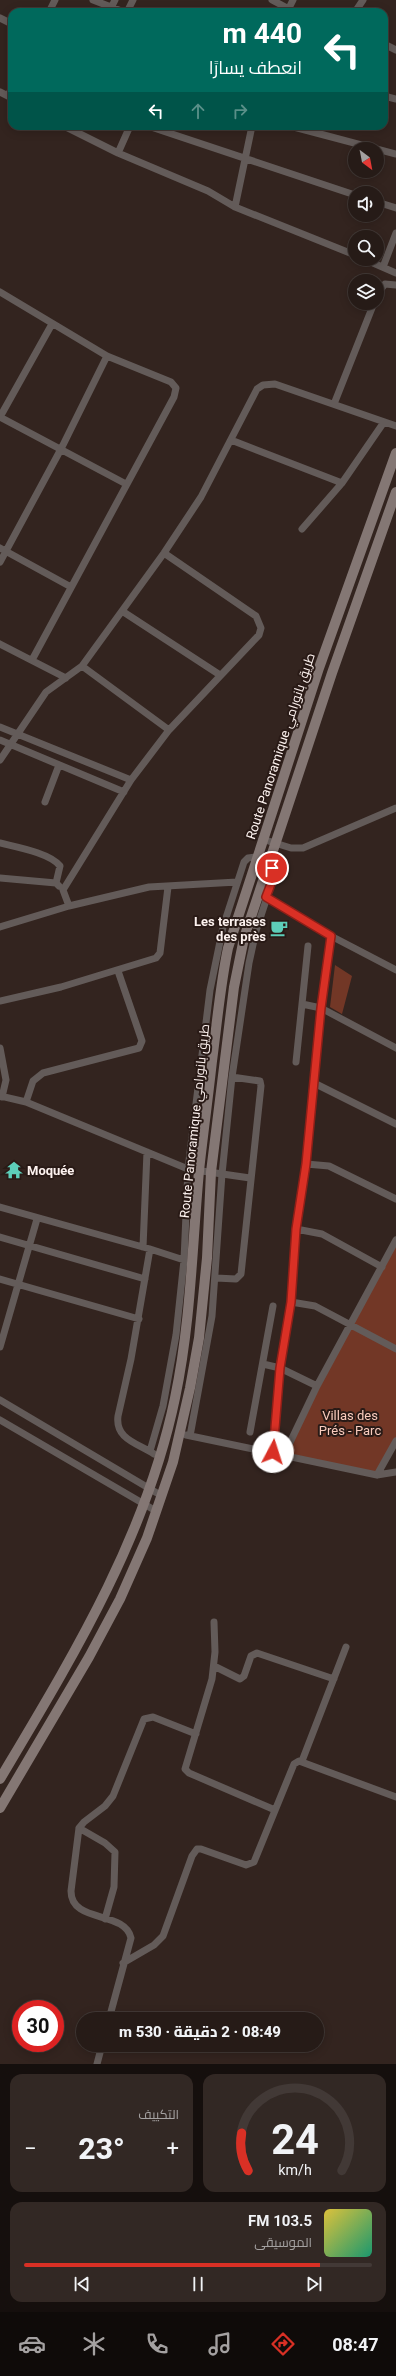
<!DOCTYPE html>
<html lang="ar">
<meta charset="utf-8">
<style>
:root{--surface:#261b17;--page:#322824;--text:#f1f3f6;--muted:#a4a1a1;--line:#423936;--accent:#d93025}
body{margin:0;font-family:Roboto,Cairo,sans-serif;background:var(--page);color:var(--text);direction:rtl;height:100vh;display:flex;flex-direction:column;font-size:15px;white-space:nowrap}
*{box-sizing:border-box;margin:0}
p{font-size:13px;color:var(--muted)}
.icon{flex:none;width:22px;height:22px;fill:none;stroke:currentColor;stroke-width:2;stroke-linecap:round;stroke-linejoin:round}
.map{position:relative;height:2064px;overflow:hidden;direction:ltr}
.panel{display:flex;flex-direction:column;gap:10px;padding:10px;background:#150f0d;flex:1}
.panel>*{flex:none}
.top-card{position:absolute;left:8px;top:8px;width:380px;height:122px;border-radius:12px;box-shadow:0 2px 10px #0003,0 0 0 1px var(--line);direction:rtl;background:#00695c;color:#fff;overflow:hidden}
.needle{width:26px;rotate:148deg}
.controls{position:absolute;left:348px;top:142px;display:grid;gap:8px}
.controls a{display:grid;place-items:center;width:36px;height:36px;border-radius:50%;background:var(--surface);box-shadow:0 2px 10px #0003,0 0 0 1px var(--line);font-size:20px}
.speed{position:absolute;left:12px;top:2000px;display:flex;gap:8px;font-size:20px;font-weight:700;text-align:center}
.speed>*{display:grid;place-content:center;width:52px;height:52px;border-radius:50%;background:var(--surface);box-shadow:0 2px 10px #0003,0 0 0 1px var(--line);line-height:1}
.speed .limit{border:6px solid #d22;background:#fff;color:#111}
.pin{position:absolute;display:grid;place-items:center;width:34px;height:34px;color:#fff;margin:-17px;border:2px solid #fff;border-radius:50%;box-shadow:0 1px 4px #0007}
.me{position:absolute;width:44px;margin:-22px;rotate:5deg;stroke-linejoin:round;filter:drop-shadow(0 0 3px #0008)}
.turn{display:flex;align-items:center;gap:14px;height:84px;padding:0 20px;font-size:18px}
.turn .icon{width:52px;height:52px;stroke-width:2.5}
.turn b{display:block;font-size:28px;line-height:34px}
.lanes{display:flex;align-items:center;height:38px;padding:0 20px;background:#0003;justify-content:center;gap:20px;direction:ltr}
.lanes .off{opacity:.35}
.big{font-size:30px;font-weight:800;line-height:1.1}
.panel .tile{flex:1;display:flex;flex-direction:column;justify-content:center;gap:6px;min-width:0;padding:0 14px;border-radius:12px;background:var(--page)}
.panel .dial{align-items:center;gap:0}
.dial svg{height:104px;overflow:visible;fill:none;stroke:var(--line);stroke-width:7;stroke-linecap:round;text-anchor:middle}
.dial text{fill:var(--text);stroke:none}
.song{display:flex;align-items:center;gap:12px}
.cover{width:48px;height:48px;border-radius:6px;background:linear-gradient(135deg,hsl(50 70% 55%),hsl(160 70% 35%))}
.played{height:4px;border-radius:2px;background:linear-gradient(90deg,var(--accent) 85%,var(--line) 85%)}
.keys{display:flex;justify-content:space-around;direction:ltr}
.heat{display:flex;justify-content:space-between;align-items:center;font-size:22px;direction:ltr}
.panel .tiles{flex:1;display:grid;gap:10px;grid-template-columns:1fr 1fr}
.tile:last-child{grid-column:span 2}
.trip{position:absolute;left:76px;top:2012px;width:248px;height:40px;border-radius:20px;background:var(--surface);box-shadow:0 2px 10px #0003,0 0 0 1px var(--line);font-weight:800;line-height:40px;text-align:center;direction:rtl}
.tabs{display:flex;height:64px;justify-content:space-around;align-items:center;background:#0f0b09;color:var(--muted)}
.tabs .icon{width:28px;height:28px}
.tabs .current{color:var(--accent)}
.tabs b{font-size:18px;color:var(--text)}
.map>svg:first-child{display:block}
</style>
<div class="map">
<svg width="396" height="2064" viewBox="0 0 396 2064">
<rect width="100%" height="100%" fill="#33241f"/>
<path fill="#723726" d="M335,965L352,976L342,1014L330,1007Z
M396,1241V1440L377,1475L284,1455Z"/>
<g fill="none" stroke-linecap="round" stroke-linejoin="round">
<path stroke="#635b59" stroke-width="7" d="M93,0L124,12
M272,0L289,9
M49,12L55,0
M109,12L115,0
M127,12L133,0
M287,12L293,0
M355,12L363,0
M0,18L12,24
M384,44L396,50
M0,92L12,98
M8,96L12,87
M384,96L396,99
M64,126L118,153L208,191L235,207L355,255
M148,126L355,195
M290,126L396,154
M118,153L130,126
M377,202L396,208
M235,207L252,126
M364,259L396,273
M383,267L396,233
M0,292L107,356L171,382L176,388L174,397L32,660
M377,294L385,284L396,285
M334,404L374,303
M0,417L126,484
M0,417L52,324
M231,440L342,483
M302,529L342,483L384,422
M0,548L71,587
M0,562L61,449L107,356
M122,611L220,675
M0,644L66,678
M82,666L169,730
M0,727L131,780
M0,740L124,792
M0,760L46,692L82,666L164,553L201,497L257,389L263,385L275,384L396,426
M45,802L59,765
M262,839L291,848H303L396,808
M0,843C16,847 50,853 60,866L56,883
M0,878L56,883L59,886
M267,897L331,936L396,970
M69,906L63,890L131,780L169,730L259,635L261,628L256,616L164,553
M0,927L69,906L149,887L237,882
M0,1001L61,987L156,958L160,953L168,887
M302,1004L321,1008L396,1048
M0,1048L6,1080L2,1097
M296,1062L308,946
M314,1083L396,1124
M0,1096L26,1102L33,1081L43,1073L139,1048L142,1041L118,971
M26,1102L188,1169L250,1178
M306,1164L329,1166L396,1199
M0,1207L150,1249
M296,1229L322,1234L382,1267
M0,1237L145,1279
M143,1247L147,1152
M216,1278L236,1279L241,1274L261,1086L260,1081L232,1077
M0,1279L139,1319
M291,1302L315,1306L396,1349
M0,1347L37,1219
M263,1364L280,1368L317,1386
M0,1400L162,1496
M0,1420L156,1511
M250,1432L273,1306
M186,1435L377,1475L396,1472
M190,1436L212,1316L222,1174L232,1077L249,963L256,931L274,876V870L268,863
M274,1440L289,1444
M150,1451L163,1406L176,1335L184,1260L188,1169L210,990L223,927L244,862L248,858L256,857
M273,1452L280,1368L291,1302L296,1229L306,1164L321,1008L331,936
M154,1454C137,1443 115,1439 118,1416L131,1359L150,1249L184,1260
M284,1455L317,1386L396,1240
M377,1475L396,1441
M214,1622L215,1652L212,1679L185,1769L189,1773L275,1810
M214,1666L240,1679L244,1676L251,1656L257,1653L334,1679
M302,1761L346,1647
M79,1828L105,1843L115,1852L114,1887L105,1919
M123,1963L154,1945L163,1936L192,1856L197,1849H201L246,1865L254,1862L294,1764L299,1761L396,1797
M109,2019L131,1938C125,1910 71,1924 71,1891L79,1828L84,1822L105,1806L113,1796L144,1719L153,1717L196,1734
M97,2064L102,2045"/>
<path stroke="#847774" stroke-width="10" d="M0,1779C72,1658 146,1538 175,1398C191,1322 192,1247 199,1171C203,1134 208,1098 212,1061C217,1024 220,986 228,948L319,668L396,453
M0,1808L89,1657L120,1599L147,1538L173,1462L190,1388L199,1338L207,1258L211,1172L234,987L244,938L332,673L396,492"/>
</g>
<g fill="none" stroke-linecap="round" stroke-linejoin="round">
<g stroke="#8d1f18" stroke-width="10">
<path id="route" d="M272,868L274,876L266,897L331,936L321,1008L306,1164L296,1229L291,1302L280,1368L273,1452"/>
</g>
<use href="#route" stroke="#d93025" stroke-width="7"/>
</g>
<defs>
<g id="cafe-bare" transform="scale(1.38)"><path d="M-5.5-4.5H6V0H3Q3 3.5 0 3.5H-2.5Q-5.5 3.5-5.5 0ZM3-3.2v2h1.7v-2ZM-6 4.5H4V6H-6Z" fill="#5dceb9" stroke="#291a16" stroke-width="2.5" paint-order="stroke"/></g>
<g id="temple-bare" transform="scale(1.38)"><path d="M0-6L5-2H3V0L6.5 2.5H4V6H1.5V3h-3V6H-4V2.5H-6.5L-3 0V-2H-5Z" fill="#5dceb9" stroke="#291a16" stroke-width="2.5" paint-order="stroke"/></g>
</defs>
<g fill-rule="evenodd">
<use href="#cafe-bare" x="279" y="928"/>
<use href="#temple-bare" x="14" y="1170"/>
</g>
<g text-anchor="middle" stroke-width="4" stroke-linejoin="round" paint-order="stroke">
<g font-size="13" fill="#fdf2ef" stroke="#291a16">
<text transform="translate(280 746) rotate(-72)" y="5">Route Panoramique طريق بانورامي</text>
<text transform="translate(194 1121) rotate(-84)" y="5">Route Panoramique طريق بانورامي</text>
</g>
<g font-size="13" font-weight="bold" fill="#fdf2ef" stroke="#291a16" text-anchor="end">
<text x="266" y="926">Les terrases<tspan x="266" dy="15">des près</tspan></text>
<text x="27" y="1175" text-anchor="start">Moquée</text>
</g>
<g font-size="13" fill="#faccbe" stroke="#291a16">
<text x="350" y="1420">Villas des<tspan x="350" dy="15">Prés - Parc</tspan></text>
</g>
</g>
</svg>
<div class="controls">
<a><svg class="needle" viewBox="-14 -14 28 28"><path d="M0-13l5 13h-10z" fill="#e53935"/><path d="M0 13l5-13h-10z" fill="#a4a1a1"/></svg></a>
<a><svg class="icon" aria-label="sound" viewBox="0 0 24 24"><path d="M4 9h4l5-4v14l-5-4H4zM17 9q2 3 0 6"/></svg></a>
<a><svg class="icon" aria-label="search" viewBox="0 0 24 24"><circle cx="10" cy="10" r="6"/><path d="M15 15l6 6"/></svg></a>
<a><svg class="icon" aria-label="layers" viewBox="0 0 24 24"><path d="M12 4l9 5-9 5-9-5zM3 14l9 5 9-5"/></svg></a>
</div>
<div class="speed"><div class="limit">30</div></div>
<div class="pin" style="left:272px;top:868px;background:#d93025"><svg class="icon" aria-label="arrive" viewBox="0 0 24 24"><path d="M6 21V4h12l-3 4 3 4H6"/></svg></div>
<svg class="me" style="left:273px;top:1452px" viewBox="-20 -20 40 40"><circle r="19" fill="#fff"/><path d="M0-13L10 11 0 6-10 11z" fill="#d93025"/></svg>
<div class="trip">08:49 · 2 دقيقة · 530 m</div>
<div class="top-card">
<div class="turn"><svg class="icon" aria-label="left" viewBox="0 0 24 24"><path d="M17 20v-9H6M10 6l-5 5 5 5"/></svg><div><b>440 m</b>انعطف يسارًا</div></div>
<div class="lanes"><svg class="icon" aria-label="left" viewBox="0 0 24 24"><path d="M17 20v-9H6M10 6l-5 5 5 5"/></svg><svg class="icon off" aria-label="ahead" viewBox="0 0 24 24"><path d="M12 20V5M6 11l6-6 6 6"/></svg><svg class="icon off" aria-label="right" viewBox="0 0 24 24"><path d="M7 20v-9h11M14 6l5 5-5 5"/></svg></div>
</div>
</div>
<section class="panel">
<div class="tiles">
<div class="tile dial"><svg viewBox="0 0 100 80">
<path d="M14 69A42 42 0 1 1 86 69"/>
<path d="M14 69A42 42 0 0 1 9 40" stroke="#d93025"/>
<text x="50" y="56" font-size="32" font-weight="700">24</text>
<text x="50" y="72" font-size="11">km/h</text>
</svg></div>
<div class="tile"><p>التكييف</p>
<div class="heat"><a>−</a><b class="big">23°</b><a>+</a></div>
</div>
<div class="tile">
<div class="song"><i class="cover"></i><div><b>103.5 FM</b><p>الموسيقى</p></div></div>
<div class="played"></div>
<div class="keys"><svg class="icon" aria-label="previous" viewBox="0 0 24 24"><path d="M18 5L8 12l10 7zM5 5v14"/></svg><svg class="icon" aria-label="pause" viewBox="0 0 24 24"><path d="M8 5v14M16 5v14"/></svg><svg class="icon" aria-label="next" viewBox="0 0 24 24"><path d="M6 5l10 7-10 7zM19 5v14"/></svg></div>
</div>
</div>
</section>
<nav class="tabs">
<b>08:47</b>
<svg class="icon current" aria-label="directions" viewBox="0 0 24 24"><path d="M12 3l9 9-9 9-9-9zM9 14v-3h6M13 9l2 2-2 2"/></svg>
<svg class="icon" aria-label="music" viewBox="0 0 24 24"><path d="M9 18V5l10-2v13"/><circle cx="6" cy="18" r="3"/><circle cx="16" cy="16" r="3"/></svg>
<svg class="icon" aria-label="phone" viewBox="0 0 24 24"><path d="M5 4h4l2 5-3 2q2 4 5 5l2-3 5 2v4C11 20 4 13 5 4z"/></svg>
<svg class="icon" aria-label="climate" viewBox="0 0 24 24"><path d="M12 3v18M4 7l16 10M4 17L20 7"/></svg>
<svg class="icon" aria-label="car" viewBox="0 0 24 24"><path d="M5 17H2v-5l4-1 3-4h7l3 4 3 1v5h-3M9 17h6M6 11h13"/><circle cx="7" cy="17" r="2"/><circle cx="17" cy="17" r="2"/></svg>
</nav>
